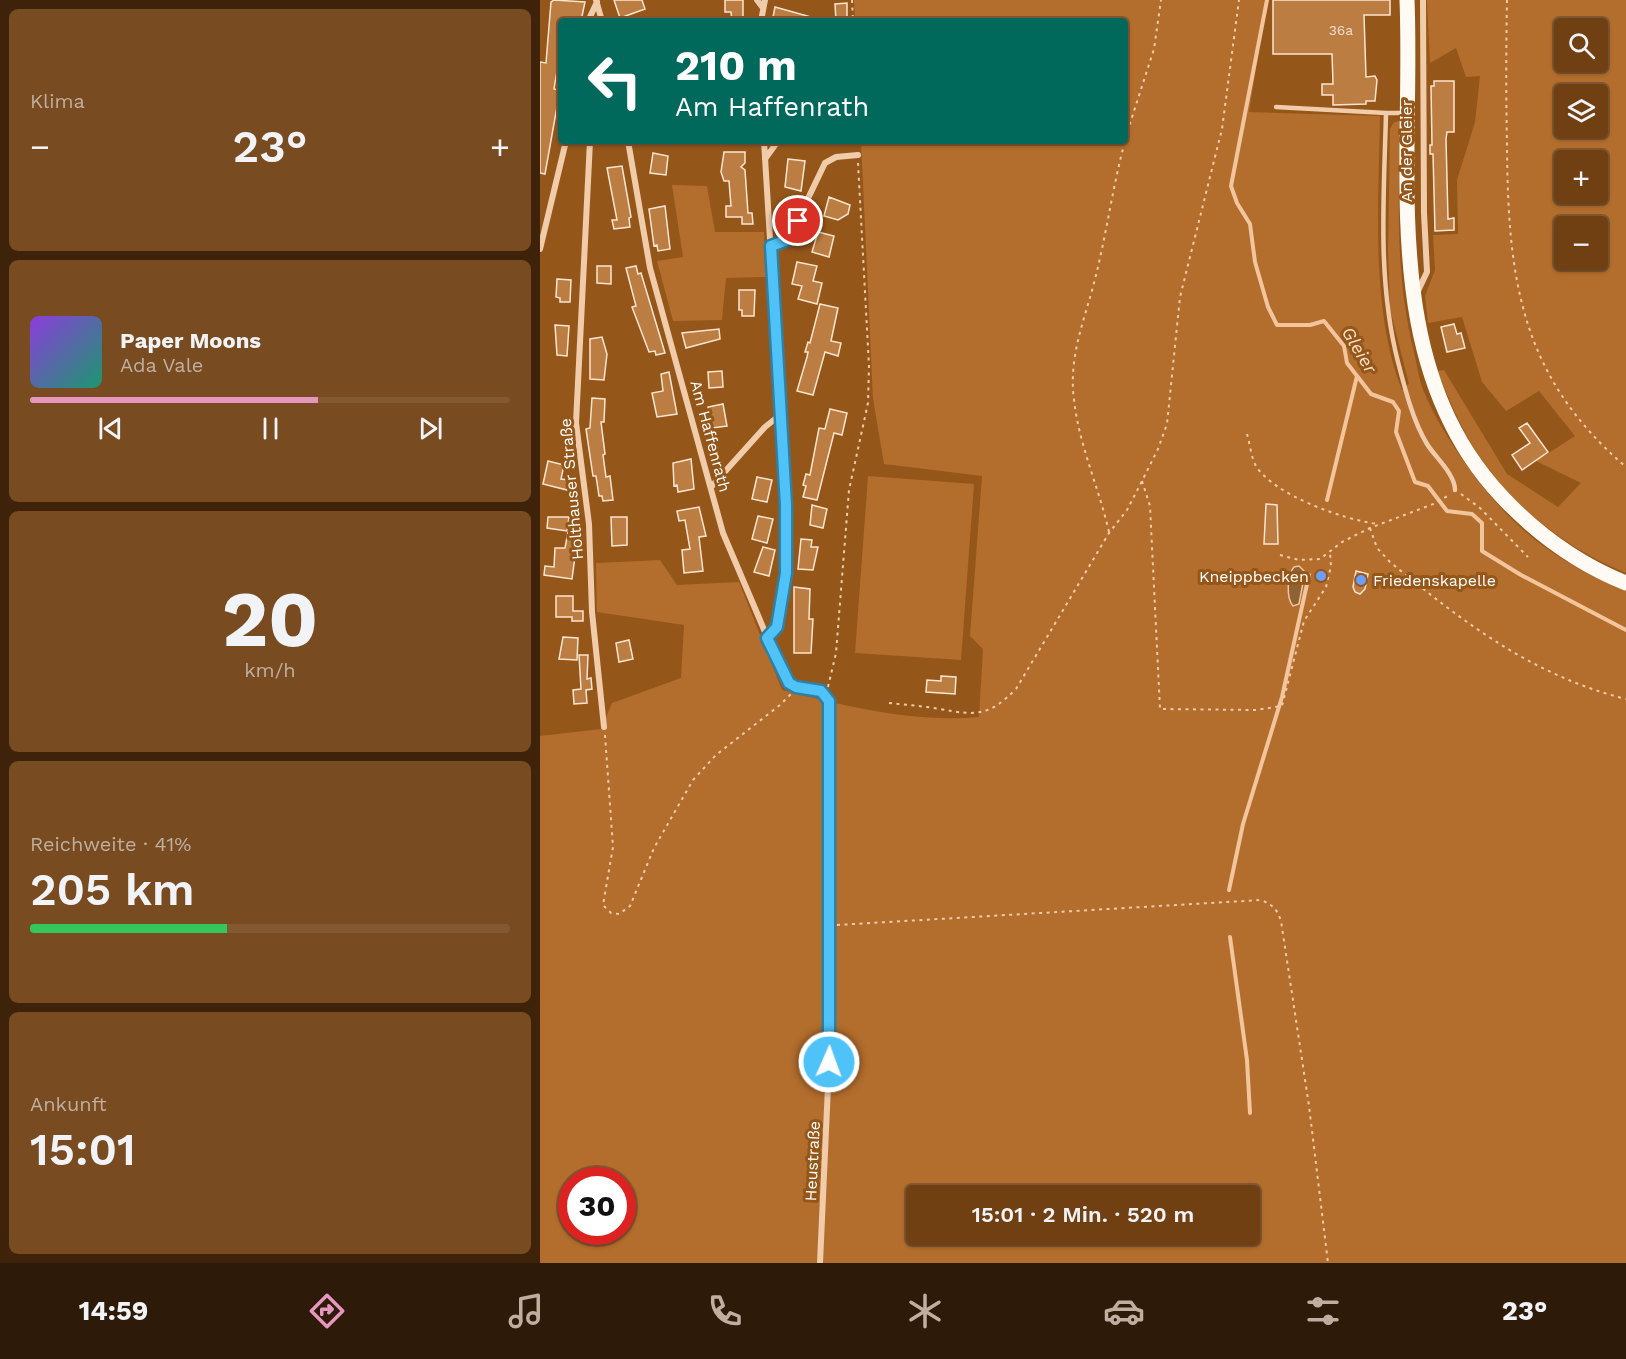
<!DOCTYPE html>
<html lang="de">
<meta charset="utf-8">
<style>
:root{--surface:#704013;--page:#784b21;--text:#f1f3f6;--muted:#c0afa0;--line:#825933;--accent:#e797bd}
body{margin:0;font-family:"Work Sans",sans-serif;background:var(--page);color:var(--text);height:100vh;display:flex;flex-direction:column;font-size:22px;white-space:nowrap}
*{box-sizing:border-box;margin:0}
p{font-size:20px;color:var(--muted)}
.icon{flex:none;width:33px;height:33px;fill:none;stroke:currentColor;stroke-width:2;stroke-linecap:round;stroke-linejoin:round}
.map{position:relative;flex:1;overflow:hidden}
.details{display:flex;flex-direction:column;gap:9px;padding:9px;background:#3e230a;width:540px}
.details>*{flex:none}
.hud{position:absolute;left:18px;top:18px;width:570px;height:126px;border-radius:6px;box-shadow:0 2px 4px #0004,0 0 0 2px var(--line);background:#00695c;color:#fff;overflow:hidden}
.controls{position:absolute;left:1014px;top:18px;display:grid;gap:12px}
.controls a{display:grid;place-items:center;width:54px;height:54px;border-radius:6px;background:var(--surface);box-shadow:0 2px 4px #0004,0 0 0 2px var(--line);font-size:30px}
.speed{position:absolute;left:18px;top:1167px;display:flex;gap:12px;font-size:30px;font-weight:700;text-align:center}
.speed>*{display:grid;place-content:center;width:78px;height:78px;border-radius:50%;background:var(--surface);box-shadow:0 2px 4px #0004,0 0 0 2px var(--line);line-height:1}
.speed .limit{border:9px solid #d22;background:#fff;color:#111}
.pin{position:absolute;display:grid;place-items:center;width:51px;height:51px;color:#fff;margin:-26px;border:3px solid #fff;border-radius:50%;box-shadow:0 2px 6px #0007}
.me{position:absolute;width:66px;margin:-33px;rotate:2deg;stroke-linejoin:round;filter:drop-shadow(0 0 4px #0008)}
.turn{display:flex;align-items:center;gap:21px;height:126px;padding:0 18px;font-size:27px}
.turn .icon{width:78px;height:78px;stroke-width:2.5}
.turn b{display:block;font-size:42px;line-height:51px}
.big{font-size:45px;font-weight:600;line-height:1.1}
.details .widget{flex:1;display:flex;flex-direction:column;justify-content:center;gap:9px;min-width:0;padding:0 21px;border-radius:9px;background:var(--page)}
.details .dial{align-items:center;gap:0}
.dial b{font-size:78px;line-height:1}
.song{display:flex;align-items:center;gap:18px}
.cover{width:72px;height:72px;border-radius:9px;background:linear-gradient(135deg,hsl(270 70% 55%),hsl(160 70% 35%))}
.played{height:6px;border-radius:3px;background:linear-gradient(90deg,var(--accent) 60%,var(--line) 60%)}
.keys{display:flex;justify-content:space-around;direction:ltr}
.heat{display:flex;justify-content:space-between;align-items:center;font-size:33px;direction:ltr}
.charge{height:9px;border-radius:4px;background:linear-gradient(90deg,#34c759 41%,var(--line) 0)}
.trip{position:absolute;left:366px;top:1185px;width:354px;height:60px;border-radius:6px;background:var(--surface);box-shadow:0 2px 4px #0004,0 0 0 2px var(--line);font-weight:600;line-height:60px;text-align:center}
.tab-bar{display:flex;height:96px;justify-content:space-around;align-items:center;background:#2d1a08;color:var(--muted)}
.tab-bar .icon{width:42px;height:42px}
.tab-bar .current{color:var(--accent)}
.tab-bar b{font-size:27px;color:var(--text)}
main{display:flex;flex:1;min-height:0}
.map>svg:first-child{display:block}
</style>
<main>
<section class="details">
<div class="widget"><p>Klima</p>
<div class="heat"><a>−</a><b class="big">23°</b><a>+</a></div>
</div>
<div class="widget">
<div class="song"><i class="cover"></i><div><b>Paper Moons</b><p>Ada Vale</p></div></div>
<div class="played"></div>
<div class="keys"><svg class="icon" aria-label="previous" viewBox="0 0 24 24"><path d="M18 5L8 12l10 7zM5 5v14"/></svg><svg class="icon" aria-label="pause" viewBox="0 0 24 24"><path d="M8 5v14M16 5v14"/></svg><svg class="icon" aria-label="next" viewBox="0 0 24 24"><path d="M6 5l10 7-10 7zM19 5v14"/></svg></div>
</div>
<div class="widget dial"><b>20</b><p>km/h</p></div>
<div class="widget"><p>Reichweite · 41%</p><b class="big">205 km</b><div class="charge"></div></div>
<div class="widget"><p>Ankunft</p><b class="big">15:01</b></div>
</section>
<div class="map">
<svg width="1086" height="1263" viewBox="0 0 1086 1263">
<rect width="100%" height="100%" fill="#955619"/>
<path fill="#b36d2c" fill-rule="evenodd" d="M314,0H727L709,112L840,116C839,202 830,309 862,390L869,384L850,309L848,251L850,129L854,122L861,121C858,199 855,276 874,352C877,365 879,380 884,392C897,423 916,451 936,478C977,533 1022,565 1086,591V1263H0V736L61,729L72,703L141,678L144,625L57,612L56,563L120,560L137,585L199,582L242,690C306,706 373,723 439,717L443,649L430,636L442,476L344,464L333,399L321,141H585V21H315ZM32,1180H82V1232H32ZM376,1196H710V1234H376Z
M887,0H1086V573C1026,549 970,504 935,450C920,426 908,397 897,371L904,370L967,474L1018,507L1041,483L996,461L1035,436L999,391L966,411L942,382L922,317L888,323L885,296L895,270L893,235L918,234L917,180L935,122L940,76L926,77L916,48L890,63ZM1024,28H1058V62H1024ZM1024,94H1058V128H1024ZM1024,160H1058V194H1024ZM1024,226H1058V260H1024Z
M132,185L167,186L175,232H224L226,277L186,278L182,320L133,321L117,261L143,257Z
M328,476L434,484L421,660L315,653Z"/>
<path fill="#8f6235" stroke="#f2c59d" stroke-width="1.5" d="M759,566L765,572L759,604L753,606C746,598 747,575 754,567Z"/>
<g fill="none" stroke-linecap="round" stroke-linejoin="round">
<path stroke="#f2c59d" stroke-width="4" d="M727,0L691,186L697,203L710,224L715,262L728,307L737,325H770L784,321L804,346L807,363L831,394L853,402L859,411L856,432L875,482L888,486L907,511L932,514L942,523V551L981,575L1086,630
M787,500L817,376
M689,890L703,824L742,697L769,575
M690,937L707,1060L710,1113"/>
</g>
<path fill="#bc7d42" stroke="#fbe5d1" stroke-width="1.5" d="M14,0L45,2L41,21H21V47L14,89L20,90L5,174L0,173V62L6,63L11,2Z
M74,0H102L105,9L80,18Z
M185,0H203V21H192L191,12H185Z
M733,0H850V15H824L826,77L835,76L837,80L835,101H826V104L793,105V95H782V84H793L792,54H733Z
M307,3V21H296L295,4Z
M235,7L271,17L270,21L233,17Z
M894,81H914V132H907L906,139L908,219L914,218V230L895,231L893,154H890V145H892L891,86H894Z
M184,152H205V163L201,167L205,170L208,213H212L213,224H202V217H186V206H191L189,181H184L181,172Z
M113,153L128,156L126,175L110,173Z
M248,159L265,161L261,191L245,187Z
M82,166L91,217L89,218L90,227L74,229L72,220H77L67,168Z
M289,197L310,205L308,214L298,220L284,216Z
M125,206L130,249L118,251L117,245L114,246L109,209Z
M278,232L294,236L289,257L272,252Z
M257,262L277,266L273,281L282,283L277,304L258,299L262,286L252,284Z
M57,266H71V284L57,283Z
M96,266L98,274L101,273L125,353L116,355L115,351L109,352L92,307L96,306L86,268Z
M17,279L31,280L30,302H20V298L16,297Z
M199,290H215L214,316H202V310H199Z
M280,304L298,308L291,341L301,343L298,356L285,352L273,395L257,391L267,357L268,352H265L268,342L270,343Z
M914,324L917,334L921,333L925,348L907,352L901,327Z
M15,325L29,326L27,356L17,355Z
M179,329L180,339L146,348L142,333Z
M62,337L67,354L64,380L50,379V339Z
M182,371L183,387L169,388L168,372Z
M129,372L137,414L117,417L112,393L123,391L121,374Z
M52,398L65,399L64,422H61L65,454L63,455L66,477L70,476L73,500L63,501L62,496H59L56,476H53L46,429L50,428Z
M183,404L187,426L172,428L168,407Z
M290,409L307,413L302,435L294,433L277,500L263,497L266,486L263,485L266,474L270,475L279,428L285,429Z
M987,423L1008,452L982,470L972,455L990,443L979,428Z
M151,459L154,489L138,492L137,485L134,486L133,463Z
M8,461L24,465L21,479L29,480L27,490L3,484Z
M217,477L232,480L227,502L212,499Z
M726,504L737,505L738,544H724Z
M272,505L287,509L283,528L270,525Z
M159,507L166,536L159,537L163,571L144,573L142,550L150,549L145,520L139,521L137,511Z
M218,516L233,519L227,543L212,539Z
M8,517H29L27,531L7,528Z
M71,517H87V545L72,546Z
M28,532L38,534L32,579L4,575L5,566L14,567L15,548H25Z
M261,539L272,540L271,547H278L273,570L258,569Z
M223,547L235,550L229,576L214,572Z
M816,571L828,574L825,589L820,594L815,592L813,587Z
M254,587L270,589L269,619H273L271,653H254Z
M16,596H33V611H43V621H32V617H16Z
M23,637L38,638L37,660L19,659Z
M89,640L93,659L79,662L76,643Z
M39,655H48L47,679L51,678L52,689L46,690L47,703L34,704L33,690L41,689Z
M401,676L416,677L415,694L386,692L387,680L401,681Z"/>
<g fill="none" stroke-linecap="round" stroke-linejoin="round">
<path stroke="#f0ccab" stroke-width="2" stroke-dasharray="3 4.5" stroke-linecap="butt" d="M312,0L313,21
M967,0C966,49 966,97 967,146C968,278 980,376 1086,467
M585,139L614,49L621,0
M317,141V148
M707,434C710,444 711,457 716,466C734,495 804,520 838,524
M602,481L610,506L620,709L716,710L742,706L764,621L786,587L791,566L790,552
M921,494L940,508L988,557
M830,528L837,548L850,562C923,622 993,676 1086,699
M569,532C559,488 539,445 534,400C528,355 546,317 556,275C567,231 573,185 585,141
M740,555L759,560L780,559L802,542L830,528L896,503L909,495
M288,687L296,653L309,490L328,403L329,366L318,163
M349,703C366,705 383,706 400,709C437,716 449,716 476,689L569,533L587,510L602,481L618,449L627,424L640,297L682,129L699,0
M65,735L73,847L63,905L71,913L79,914L90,906L114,848L153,780L176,755L240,705L251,694
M297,925L721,900C733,905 737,909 741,921L769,1106L788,1263"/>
<path stroke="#f0ccab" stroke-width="4.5" d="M736,107L846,113
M865,113H846C844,196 837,280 858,362C865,389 873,421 887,444C895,457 915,474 915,490"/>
<path stroke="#f0ccab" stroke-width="6" d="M56,0L62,21
M217,0L223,8
M48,21L57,2
M221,21L225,0
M50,141L36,423L49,524L52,612L64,727
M88,141L110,268L183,533L245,679L257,688L281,691L289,701L290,1042L280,1263
M224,141L247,517L245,591L237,627L227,638
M225,159L238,141
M231,246L241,244L250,236L285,163L296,157L318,155
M0,249L26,141
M877,293L887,272L884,213L883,0
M172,486L225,427L240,415"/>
<path stroke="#fffaf4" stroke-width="15" d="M867,0C874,171 835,372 970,505C1004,539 1041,565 1086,583"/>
</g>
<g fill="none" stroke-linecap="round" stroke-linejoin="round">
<g stroke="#337fa1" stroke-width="15">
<path id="route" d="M258,221L247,240L231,246L246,505V573L237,627L227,638L249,683L256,687L281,691L289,701V1062"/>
</g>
<use href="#route" stroke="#4fc3f7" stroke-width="10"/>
</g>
<g fill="#6a9fff" stroke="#955619" stroke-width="2">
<circle cx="781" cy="576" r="6"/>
<circle cx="821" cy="580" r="6"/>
</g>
<g text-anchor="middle" stroke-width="6" stroke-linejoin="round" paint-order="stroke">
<g font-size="14" fill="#eeded0">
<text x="801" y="35">36a</text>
</g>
<g font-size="16" fill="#fff" stroke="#955619">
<text transform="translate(866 151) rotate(-90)" y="6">An der Gleier</text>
<text transform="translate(171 436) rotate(75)" y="6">Am Haffenrath</text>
<text transform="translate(31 489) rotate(-95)" y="6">Holthauser Straße</text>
<text transform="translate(272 1161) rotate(-87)" y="6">Heustraße</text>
</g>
<g font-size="16" fill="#fff" stroke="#955619" text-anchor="end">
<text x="769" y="582">Kneippbecken</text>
<text x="833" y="586" text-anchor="start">Friedenskapelle</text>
</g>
<g font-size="18" font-style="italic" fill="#f9e0c9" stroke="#955619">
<text transform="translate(819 350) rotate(59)" y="6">Gleier</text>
</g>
</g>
</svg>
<div class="controls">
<a><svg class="icon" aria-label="search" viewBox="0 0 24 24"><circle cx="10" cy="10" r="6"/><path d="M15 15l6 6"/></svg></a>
<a><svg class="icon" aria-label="layers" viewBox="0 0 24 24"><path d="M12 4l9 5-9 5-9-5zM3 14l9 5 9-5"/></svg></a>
<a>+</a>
<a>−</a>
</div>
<div class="speed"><div class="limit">30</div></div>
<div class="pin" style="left:258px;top:221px;background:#d93025"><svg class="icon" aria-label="arrive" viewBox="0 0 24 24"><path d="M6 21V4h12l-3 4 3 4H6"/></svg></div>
<svg class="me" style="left:289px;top:1062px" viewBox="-20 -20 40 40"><circle r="17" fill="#4fc3f7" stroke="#fff" stroke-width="3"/><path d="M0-11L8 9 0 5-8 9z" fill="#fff"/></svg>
<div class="trip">15:01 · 2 Min. · 520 m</div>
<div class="hud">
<div class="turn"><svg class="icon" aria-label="left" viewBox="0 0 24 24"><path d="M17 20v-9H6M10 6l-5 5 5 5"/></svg><div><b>210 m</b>Am Haffenrath</div></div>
</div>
</div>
</main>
<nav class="tab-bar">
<b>14:59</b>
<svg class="icon current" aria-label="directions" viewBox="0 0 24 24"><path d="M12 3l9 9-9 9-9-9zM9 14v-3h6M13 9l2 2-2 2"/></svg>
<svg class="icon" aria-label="music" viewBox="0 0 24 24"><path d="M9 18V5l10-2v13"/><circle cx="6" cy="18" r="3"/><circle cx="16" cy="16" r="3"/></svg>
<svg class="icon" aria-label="phone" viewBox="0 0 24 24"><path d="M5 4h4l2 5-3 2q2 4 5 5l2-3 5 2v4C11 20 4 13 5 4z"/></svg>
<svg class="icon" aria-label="climate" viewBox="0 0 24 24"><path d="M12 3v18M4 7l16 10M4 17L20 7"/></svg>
<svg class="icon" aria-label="car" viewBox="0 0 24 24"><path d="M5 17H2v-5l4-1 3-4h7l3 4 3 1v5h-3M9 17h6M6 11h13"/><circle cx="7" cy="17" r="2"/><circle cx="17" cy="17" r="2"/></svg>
<svg class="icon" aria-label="filters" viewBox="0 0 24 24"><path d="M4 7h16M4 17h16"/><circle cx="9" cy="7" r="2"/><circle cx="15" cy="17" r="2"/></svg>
<b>23°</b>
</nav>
